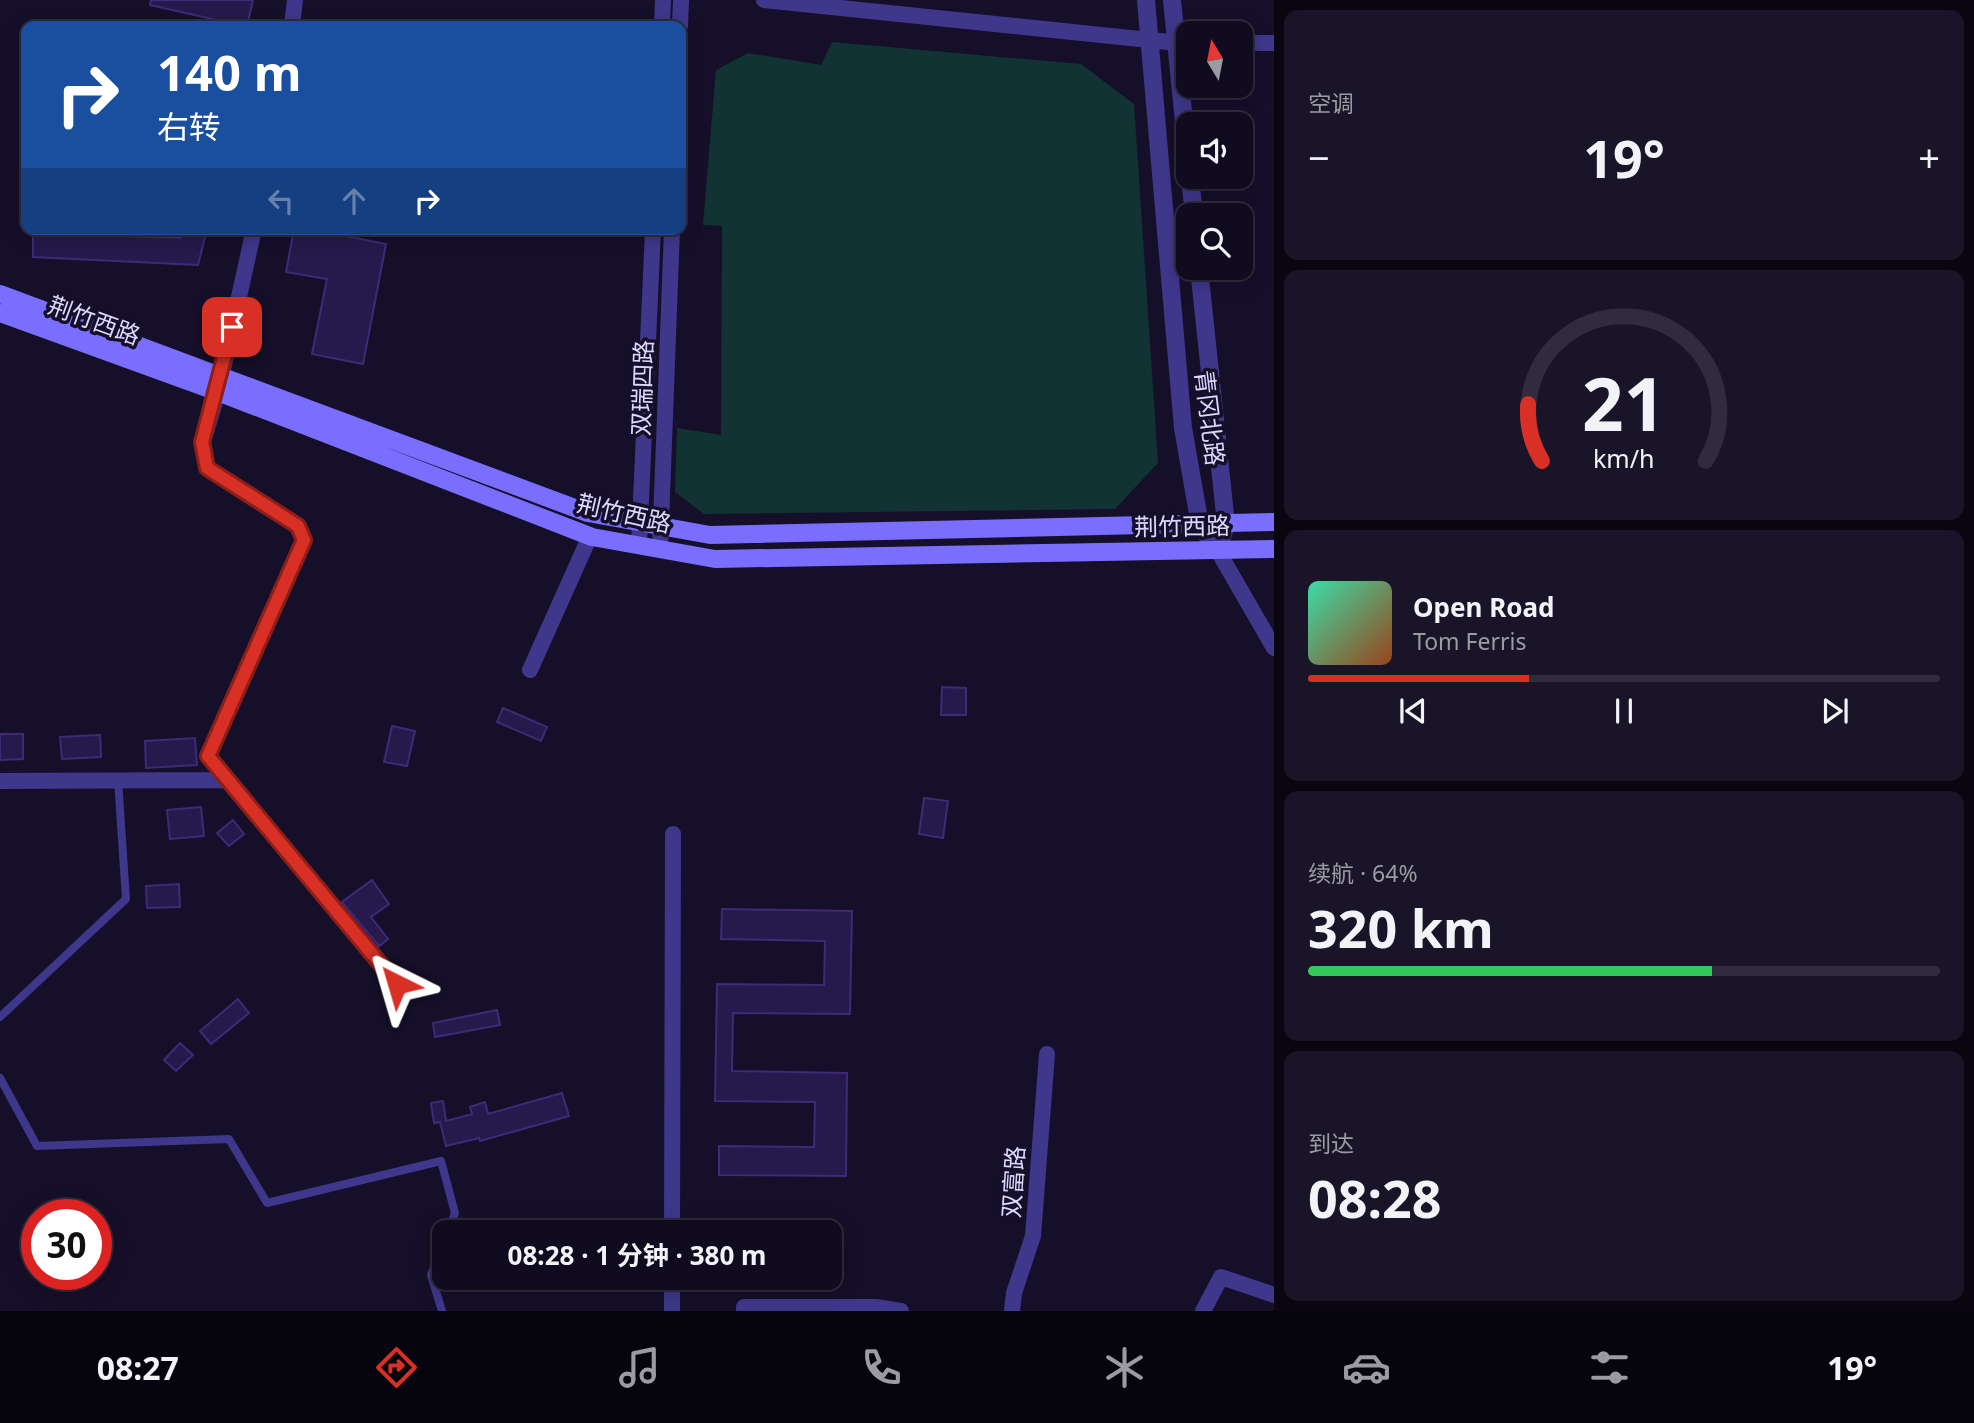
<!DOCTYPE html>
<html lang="zh">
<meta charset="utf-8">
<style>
:root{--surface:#100b1f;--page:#191428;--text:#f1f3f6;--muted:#9c9ba4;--line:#302b3d;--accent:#d93025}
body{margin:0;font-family:"Noto Sans","Noto Sans SC",sans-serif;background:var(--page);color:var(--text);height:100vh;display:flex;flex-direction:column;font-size:26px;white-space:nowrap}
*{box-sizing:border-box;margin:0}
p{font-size:23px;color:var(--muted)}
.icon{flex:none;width:38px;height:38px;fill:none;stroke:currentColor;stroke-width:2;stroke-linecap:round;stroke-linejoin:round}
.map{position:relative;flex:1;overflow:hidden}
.sheet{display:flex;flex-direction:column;gap:10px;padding:10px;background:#090611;width:700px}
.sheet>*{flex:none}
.guide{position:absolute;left:21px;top:21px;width:665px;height:214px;border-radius:14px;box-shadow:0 4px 18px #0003,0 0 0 2px var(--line);background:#1a4fa0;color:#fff;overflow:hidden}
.needle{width:46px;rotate:350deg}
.controls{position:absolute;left:1176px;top:21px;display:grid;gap:14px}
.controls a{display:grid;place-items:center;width:77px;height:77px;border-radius:14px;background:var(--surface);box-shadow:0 4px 18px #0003,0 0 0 2px var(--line);font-size:35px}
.speed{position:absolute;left:21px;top:1199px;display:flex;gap:14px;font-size:35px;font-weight:700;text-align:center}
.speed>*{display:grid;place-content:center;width:91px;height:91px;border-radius:50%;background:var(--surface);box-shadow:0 4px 18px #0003,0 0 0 2px var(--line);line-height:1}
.speed .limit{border:10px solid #d22;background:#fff;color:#111}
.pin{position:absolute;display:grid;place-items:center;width:60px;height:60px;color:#fff;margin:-30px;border-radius:14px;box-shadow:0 4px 10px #0006}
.me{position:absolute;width:77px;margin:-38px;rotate:320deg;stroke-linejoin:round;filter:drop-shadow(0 0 5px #0008)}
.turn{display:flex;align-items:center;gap:24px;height:147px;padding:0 21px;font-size:32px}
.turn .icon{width:91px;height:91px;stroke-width:2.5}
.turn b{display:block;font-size:49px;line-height:60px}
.lanes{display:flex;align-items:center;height:66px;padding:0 21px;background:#0003;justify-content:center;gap:35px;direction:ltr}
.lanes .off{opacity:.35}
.big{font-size:52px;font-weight:700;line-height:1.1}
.sheet .card{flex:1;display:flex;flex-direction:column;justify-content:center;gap:10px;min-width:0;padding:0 24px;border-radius:14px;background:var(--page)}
.sheet .dial{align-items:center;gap:0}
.dial svg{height:182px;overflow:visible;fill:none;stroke:var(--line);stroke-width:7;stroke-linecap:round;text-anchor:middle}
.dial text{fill:var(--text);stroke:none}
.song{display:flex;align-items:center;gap:21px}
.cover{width:84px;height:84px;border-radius:10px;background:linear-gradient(135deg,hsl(160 70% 55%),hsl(20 70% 35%))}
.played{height:7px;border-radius:4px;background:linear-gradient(90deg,var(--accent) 35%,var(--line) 35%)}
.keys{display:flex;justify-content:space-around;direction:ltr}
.heat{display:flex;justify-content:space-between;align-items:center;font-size:38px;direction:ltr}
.charge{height:10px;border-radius:5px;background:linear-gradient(90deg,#34c759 64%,var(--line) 0)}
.trip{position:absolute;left:432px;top:1220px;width:410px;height:70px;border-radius:14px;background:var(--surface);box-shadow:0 4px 18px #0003,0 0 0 2px var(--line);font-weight:700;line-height:70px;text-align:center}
.dock{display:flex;height:112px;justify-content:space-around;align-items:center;background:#06040c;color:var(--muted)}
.dock .icon{width:49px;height:49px}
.dock .selected{color:var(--accent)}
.dock b{font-size:32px;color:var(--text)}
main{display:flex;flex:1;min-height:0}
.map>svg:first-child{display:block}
</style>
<main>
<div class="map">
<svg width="1274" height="1311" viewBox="0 0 1274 1311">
<rect width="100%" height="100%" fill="#150f29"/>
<path fill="#133" d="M832,42L1081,64L1134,104L1158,463L1115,509L704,514L675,492L677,428L721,435L722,226L703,225L716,70L748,53L821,65Z"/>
<path fill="#26194b" stroke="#3e2a78" stroke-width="2" d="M151,0H253L247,26H220L221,21L150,5Z
M33,229H91V235L181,238L183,229H207L198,265L33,257Z
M294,229H311L386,244L363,364L312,354L327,279L286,272Z
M942,687L966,688V715H941Z
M503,708L547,727L541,741L497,722Z
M392,726L415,731L407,766L384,762Z
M0,734H23V759L0,760Z
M100,735L101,757L62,759L60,737Z
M195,738L197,765L146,768L145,741Z
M924,798L948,801L943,838L919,834Z
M201,807L204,836L170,839L167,810Z
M233,820L244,834L229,846L217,833Z
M372,880L389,904L371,917L388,939L379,946L342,902Z
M179,884L180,907L147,908L146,886Z
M722,909L852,911L850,1014L733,1013L732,1071L847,1073L846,1176L719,1175V1146L814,1147L815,1102L715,1101L717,984L824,985L825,941L721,939Z
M238,999L249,1013L211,1044L200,1031Z
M497,1010L500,1025L435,1037L433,1023Z
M180,1043L193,1055L176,1071L164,1060Z
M562,1093L569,1116L480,1141L479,1138L446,1146L440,1122L434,1123L431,1103L443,1101L446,1121L472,1114L470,1107L485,1102L488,1114Z"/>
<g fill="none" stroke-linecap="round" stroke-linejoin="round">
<path stroke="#3f378b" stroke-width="8" d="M0,1017L126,899L118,780
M0,1078L37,1146L229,1139L267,1203L441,1161L455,1213L448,1232
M442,1311L431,1275L444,1241"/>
<path stroke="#3f378b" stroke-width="16" d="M764,0L1188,44
M292,26L295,0
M662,26L663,0
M680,26L681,0
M1241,43H1274
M254,229L218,392L203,442L207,468L298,526L304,540L208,756L397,984
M639,545L653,229
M660,549L672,229
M1218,551L1274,648
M530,670L590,536
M0,781L228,780
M672,1232L673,834
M672,1311V1278
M744,1311V1307H876L901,1311
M1012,1311L1014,1293L1033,1236L1047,1054
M1203,1311L1221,1277L1274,1295"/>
<path stroke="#3f378b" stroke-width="18" d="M1146,0L1183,428L1200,525L1218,551
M1172,0L1188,163
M1190,177L1194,215
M1199,268L1226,524L1218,551"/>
<path stroke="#7a6eff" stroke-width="18" d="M0,294L588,513L710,535L1274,522
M0,313L218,392L592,537L715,559L1274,549"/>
</g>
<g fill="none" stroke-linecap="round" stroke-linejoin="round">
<g stroke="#8d1f18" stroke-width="18">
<path id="route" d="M232,327L202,442L207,468L298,526L304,540L208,756L397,984"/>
</g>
<use href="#route" stroke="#d93025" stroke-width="12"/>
</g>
<g text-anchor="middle" stroke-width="7" stroke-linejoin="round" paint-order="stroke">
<g font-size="24" fill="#ded7ff" stroke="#150f29">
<text transform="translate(94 321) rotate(20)" y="8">荆竹西路</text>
<text transform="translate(643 388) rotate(-88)" y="8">双瑞四路</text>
<text transform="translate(1209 418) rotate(83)" y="8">青冈北路</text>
<text transform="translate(624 514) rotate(13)" y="8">荆竹西路</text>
<text transform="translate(1182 527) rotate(-1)" y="8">荆竹西路</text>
<text transform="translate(1014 1182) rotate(-86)" y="8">双富路</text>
</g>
</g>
</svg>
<div class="controls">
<a><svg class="needle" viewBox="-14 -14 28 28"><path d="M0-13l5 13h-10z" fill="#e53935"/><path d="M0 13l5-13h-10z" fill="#9c9ba4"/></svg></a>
<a><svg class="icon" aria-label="sound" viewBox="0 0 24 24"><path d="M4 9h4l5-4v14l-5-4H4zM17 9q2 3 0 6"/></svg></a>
<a><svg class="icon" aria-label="search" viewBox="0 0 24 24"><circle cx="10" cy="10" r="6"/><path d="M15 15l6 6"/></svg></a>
</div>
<div class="speed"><div class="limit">30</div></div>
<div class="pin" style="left:232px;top:327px;background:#d93025"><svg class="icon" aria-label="arrive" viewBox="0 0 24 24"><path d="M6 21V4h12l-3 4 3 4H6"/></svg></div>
<svg class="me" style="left:397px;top:984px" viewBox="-20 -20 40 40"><path d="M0-17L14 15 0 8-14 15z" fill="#d93025" stroke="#fff" stroke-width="4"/></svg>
<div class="trip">08:28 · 1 分钟 · 380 m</div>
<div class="guide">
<div class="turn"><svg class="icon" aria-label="right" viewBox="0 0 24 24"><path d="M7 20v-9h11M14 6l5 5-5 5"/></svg><div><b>140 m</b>右转</div></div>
<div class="lanes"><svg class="icon off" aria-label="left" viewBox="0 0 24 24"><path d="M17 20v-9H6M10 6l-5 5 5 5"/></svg><svg class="icon off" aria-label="ahead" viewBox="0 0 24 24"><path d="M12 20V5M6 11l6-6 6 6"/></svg><svg class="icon" aria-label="right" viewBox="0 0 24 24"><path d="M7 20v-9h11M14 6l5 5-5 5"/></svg></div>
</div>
</div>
<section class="sheet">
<div class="card"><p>空调</p>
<div class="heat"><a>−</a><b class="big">19°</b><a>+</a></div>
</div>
<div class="card dial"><svg viewBox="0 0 100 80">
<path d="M14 69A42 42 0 1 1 86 69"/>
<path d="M14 69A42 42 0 0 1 8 44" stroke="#d93025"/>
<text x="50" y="56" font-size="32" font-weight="700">21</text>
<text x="50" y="72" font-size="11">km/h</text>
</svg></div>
<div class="card">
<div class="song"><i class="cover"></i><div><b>Open Road</b><p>Tom Ferris</p></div></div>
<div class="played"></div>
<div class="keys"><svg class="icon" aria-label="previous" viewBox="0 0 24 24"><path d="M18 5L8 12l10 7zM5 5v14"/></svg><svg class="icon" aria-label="pause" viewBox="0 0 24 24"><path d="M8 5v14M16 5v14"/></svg><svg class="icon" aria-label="next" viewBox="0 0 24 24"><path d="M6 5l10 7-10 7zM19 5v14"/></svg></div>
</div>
<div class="card"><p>续航 · 64%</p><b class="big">320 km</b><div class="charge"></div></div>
<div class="card"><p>到达</p><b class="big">08:28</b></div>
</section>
</main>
<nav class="dock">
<b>08:27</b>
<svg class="icon selected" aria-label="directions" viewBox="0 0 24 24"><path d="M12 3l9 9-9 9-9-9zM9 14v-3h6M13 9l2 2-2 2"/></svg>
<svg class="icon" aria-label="music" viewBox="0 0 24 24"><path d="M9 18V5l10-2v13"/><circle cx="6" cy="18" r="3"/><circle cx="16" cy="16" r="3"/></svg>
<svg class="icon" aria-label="phone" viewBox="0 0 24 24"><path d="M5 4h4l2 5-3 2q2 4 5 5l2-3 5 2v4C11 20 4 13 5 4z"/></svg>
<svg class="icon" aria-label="climate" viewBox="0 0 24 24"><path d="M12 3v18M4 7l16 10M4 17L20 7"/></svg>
<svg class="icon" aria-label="car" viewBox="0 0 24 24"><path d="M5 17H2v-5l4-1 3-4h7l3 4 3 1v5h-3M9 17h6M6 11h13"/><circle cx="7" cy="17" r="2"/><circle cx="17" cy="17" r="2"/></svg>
<svg class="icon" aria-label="filters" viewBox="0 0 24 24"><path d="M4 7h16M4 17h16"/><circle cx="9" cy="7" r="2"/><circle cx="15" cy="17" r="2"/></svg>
<b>19°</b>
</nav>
